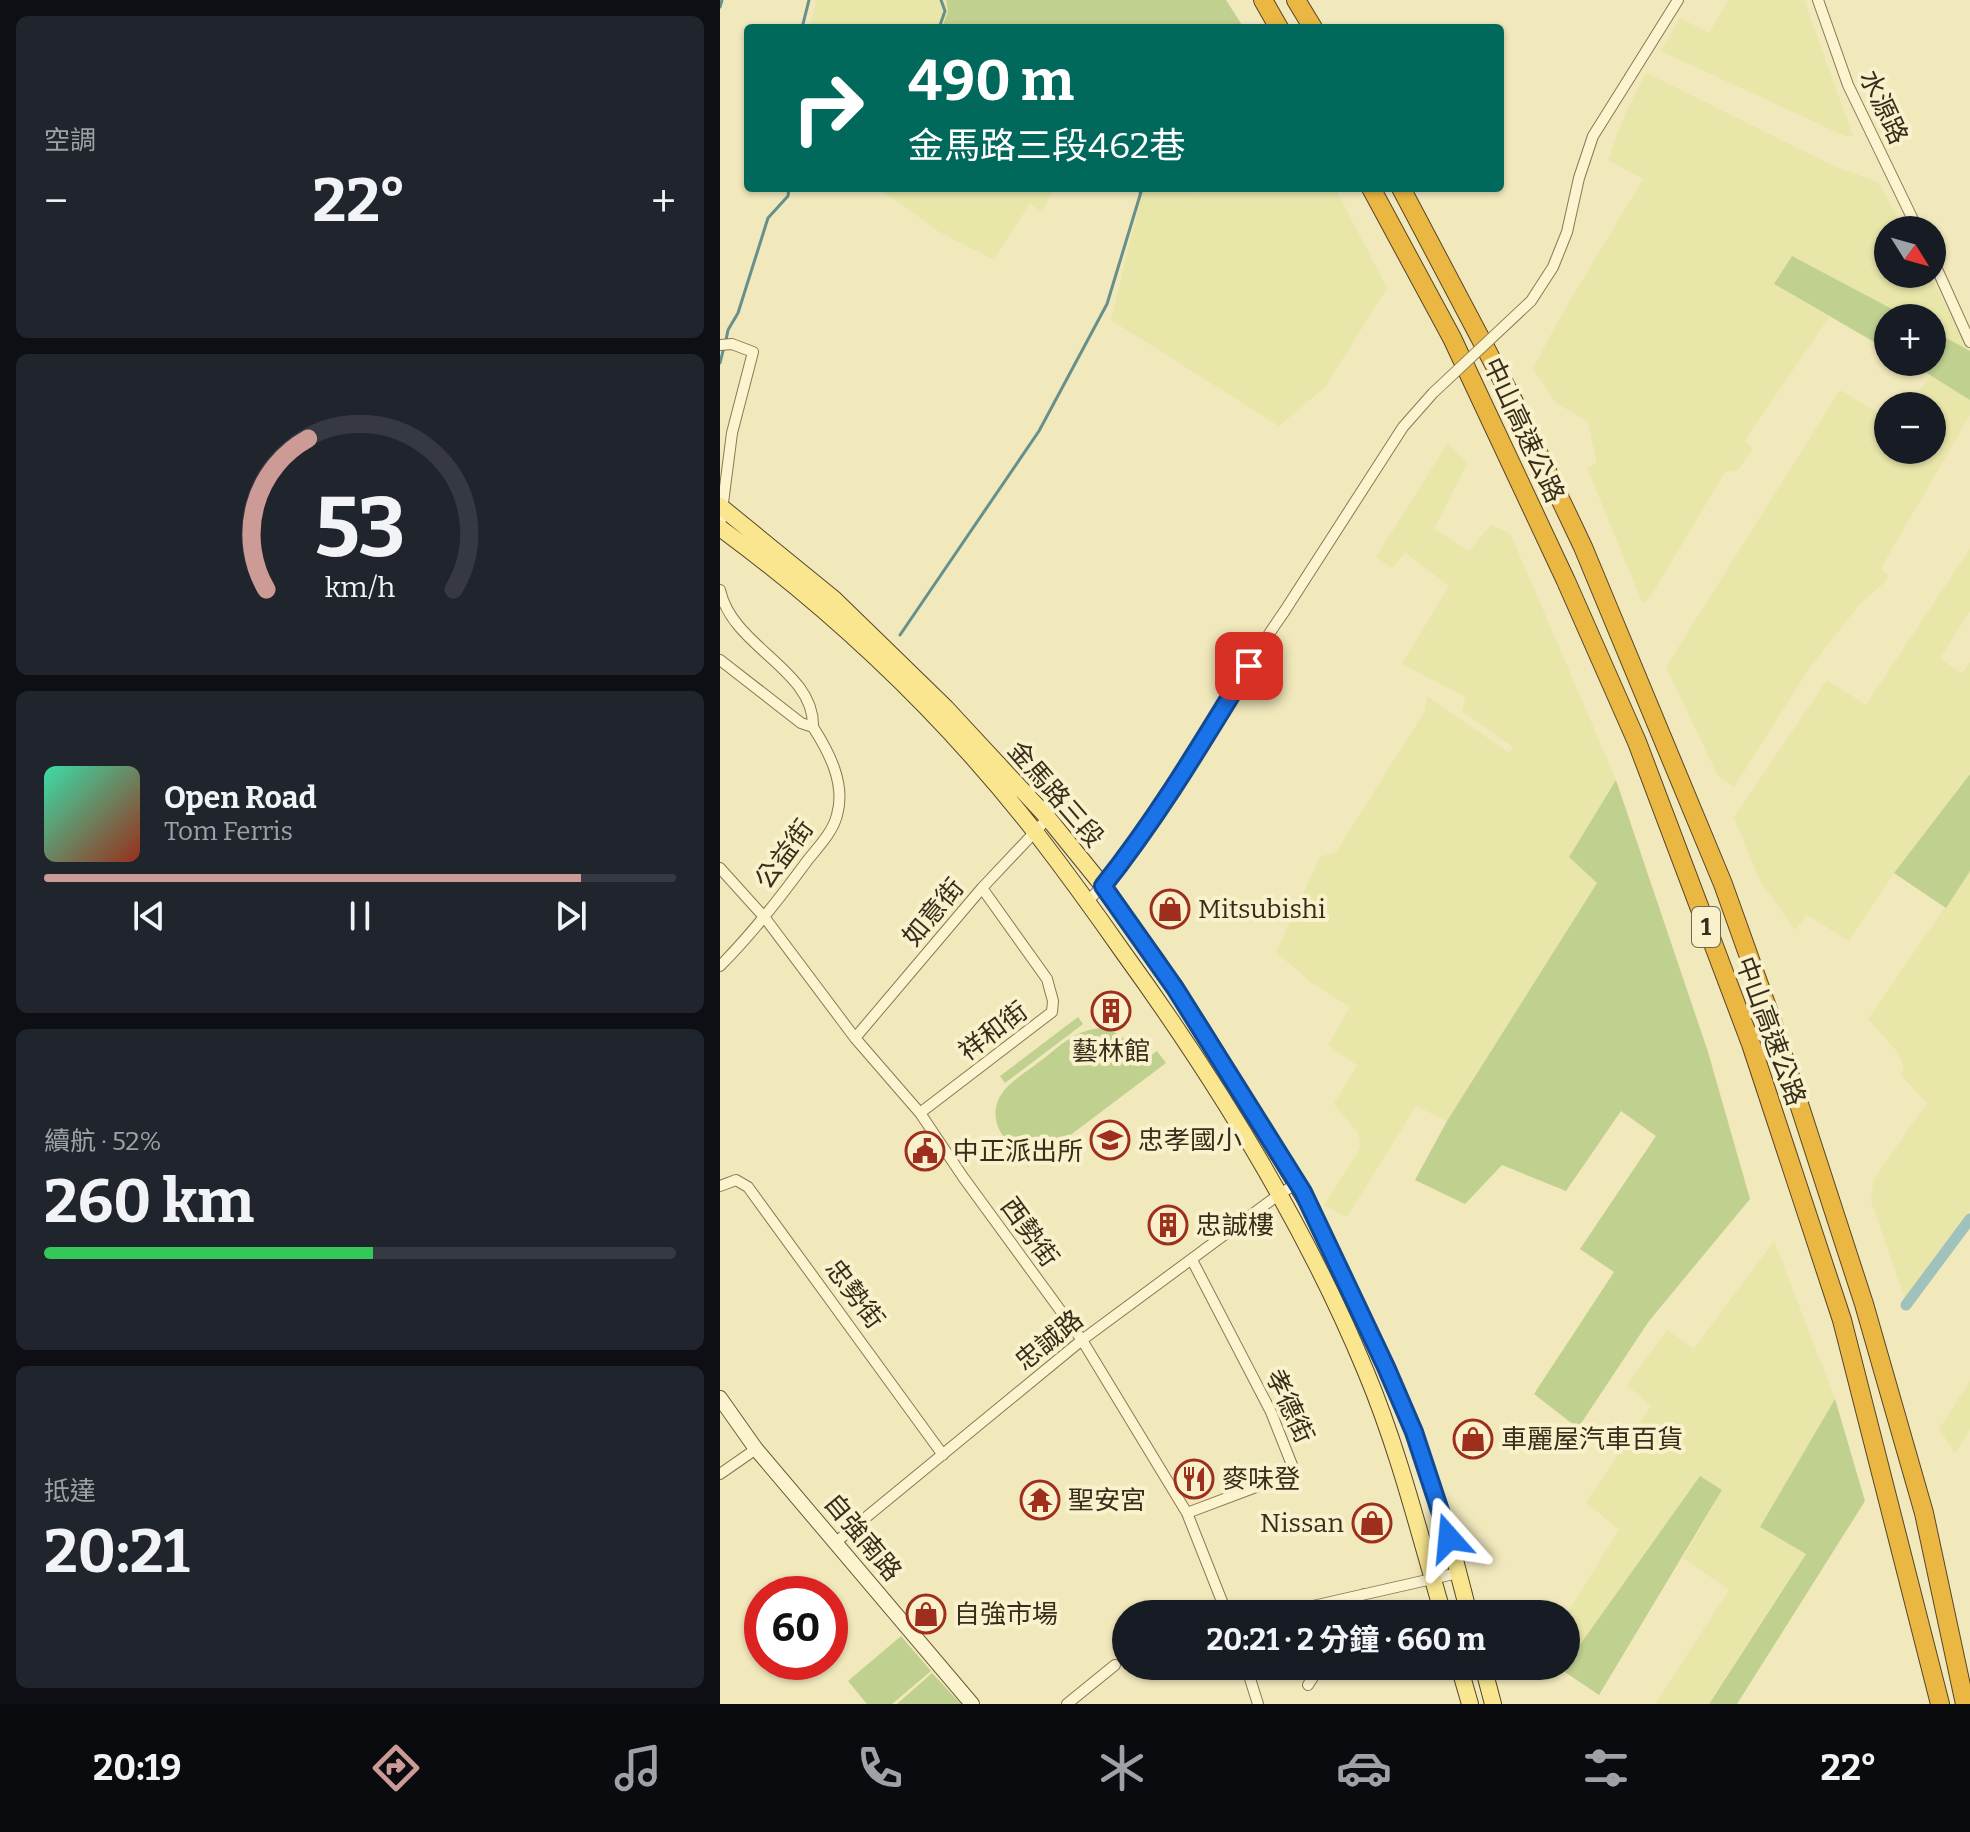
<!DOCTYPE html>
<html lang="zh-TW">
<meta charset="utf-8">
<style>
:root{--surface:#171b24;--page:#20242c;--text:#f1f3f6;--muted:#9ea1a6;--line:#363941;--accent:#cc9b95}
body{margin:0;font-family:Bitter,"Noto Sans TC",serif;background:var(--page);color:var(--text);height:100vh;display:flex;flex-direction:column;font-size:30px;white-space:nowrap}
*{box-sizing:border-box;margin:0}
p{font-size:26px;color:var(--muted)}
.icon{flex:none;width:44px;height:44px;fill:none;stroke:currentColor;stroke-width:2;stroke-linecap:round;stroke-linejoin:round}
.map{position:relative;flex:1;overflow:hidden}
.details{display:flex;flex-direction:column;gap:16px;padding:16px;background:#0d0f14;width:720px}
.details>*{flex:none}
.guide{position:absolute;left:24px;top:24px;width:760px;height:168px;border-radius:8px;box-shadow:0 2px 6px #0004;background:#00695c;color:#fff;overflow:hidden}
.needle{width:52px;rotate:127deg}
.tools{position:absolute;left:1154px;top:216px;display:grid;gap:16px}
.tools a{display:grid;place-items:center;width:72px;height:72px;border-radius:50%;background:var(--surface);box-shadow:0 2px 6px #0004;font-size:40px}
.speed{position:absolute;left:24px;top:1576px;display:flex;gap:16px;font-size:40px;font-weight:700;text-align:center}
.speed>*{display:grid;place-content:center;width:104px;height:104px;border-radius:50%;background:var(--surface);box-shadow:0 2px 6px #0004;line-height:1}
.speed .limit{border:12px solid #d22;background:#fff;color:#111}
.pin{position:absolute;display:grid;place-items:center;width:68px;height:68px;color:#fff;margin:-34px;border-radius:16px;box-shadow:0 4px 12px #0006}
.me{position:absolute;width:88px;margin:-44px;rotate:342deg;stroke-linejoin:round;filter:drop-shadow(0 0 6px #0008)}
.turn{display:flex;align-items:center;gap:28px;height:168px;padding:0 32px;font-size:36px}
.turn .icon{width:104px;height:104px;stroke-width:2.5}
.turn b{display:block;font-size:56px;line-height:68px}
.big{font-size:60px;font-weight:700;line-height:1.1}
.details .tile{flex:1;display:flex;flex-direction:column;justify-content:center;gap:12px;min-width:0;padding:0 28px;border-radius:12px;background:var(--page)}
.details .dial{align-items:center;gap:0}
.dial svg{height:208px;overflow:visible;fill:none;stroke:var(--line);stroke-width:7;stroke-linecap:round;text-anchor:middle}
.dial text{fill:var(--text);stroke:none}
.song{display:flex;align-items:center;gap:24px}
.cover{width:96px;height:96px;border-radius:12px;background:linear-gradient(135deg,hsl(160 70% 55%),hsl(10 70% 35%))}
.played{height:8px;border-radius:4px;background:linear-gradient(90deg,var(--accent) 85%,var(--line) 85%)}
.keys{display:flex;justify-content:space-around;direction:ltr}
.heat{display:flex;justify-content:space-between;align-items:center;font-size:44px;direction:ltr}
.charge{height:12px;border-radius:6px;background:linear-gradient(90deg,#34c759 52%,var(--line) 0)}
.trip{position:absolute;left:392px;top:1600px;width:468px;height:80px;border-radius:40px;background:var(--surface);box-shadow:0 2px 6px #0004;font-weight:700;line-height:80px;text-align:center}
.tabs{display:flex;height:128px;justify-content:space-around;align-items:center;background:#090b0e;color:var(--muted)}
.tabs .icon{width:56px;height:56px}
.tabs .current{color:var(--accent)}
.tabs b{font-size:36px;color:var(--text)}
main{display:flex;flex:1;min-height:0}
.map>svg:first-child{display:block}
</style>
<main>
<section class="details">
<div class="tile"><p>空調</p>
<div class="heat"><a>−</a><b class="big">22°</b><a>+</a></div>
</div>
<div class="tile dial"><svg viewBox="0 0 100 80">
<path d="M14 69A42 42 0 1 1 86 69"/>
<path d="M14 69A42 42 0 0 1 30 11" stroke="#cc9b95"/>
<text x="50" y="56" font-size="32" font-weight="700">53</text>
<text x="50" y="72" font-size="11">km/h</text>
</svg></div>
<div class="tile">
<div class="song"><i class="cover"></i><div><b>Open Road</b><p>Tom Ferris</p></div></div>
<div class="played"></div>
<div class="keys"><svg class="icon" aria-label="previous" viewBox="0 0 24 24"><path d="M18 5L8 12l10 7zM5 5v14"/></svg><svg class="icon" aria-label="pause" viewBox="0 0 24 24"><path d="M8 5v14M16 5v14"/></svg><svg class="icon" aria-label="next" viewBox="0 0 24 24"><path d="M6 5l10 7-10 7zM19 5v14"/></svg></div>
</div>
<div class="tile"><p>續航 · 52%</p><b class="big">260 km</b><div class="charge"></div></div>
<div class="tile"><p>抵達</p><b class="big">20:21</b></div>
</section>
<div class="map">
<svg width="1250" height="1704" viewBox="0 0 1250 1704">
<rect width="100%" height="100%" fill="#f1e8bc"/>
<path fill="#e8e6a9" d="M97,0H226L228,11L222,28H89Z
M1008,0H1084L1133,136H1125L941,51L960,18L989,33Z
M926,73L1116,167L1158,182L1185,230H1168V274H1209L1250,351L1212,330V318H1189L1072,256L1054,284L1109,317L1025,440L1033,449L1018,470L1005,472L931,596L923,604L867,468L877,463L868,422L836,403L813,369L837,323L923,179L888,160L905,114Z
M159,188H334L322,212L310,203L274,260L218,231Z
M423,188H466L474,194L478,188H615L667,288L605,387L559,426L391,320Z
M1211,375L1250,400V415L1161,568L1169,576L1165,582L1139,605L1090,667L1014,787L998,776L946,667L1120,390L1168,419V450H1212V406H1188Z
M728,443L747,463L714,529L749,551L771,525L790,533L896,780L849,856L877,883L727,1121L696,1106L627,1217L604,1205L641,1147L638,1133L614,1104L637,1065L608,1045L630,1007L592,983L556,952L600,857L616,852L705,711L707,696L789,753L793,747L742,711L746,697L682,664L729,586L685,552L672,568L656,557Z
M1250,549V611L1220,658L1241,674L1250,662V774L1174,873L1129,941L1087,915L1075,930L1040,881L1014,817L1107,680L1146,705Z
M1250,871V1210L1185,1299L1151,1201L1154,1179L1207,1103L1181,1075L1184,1066L1175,1049L1148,1019Z
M1054,1241L1115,1399L1040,1527L1086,1553L988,1704H935L1009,1590L963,1558L1002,1491L980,1476L846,1665V1615L899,1530L866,1502L931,1406L907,1385L947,1330L974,1349Z
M1250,1381V1429L1235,1453L1219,1429Z"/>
<path fill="#c0d08f" d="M226,0H506L524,28H222L228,11Z
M1072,256L1189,318H1168V350L1054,284Z
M1212,330L1250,351V400L1189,362H1212Z
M1250,774V871L1226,908L1174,873Z
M896,780L988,1052L1030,1199L929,1321L858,1428L814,1394L894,1272L860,1249L936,1136L901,1111L846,1191L782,1165L745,1204L695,1180L727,1121L877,883L849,857Z
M358,1017L363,1024L285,1083L280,1076Z
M383,1028C402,1034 417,1045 416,1066L437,1051L446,1063L308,1167L299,1155L303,1151C276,1140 265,1109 288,1086C298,1076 312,1068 323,1059C342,1044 357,1029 383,1028Z
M1115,1399L1145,1501L1017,1704H989L1086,1554L1040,1527Z
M980,1476L1002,1490L879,1695L842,1670Z
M181,1636L211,1671L172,1704H147L128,1681Z
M212,1673L241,1704H177Z"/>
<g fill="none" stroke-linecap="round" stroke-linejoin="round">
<path stroke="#67908b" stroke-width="3" d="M0,7L2,0
M82,28L89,0
M219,28L225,11L221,0
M6,340L8,330L18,313L48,218L68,196L69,188
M0,363L4,347
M180,635L319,431L387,304L421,192L413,188"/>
<path stroke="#a0c2bc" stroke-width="11" d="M1186,1305L1250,1219"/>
<g stroke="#8a7854" stroke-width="12">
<path id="street" d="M1098,0L1128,85L1198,230
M910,77L958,0
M1212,258L1250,342
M0,345L12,344L33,352L12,433L0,526
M0,590C12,647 95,670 93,727
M0,660L81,723L93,727C109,752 126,784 117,815C113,832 98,847 87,861C60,898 33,933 0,966
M0,868L45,918L135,1038L200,1113L243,1177L362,1340L467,1513L507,1614
M367,902C448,820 498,705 564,612
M135,1038L262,888L328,818
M200,1113L332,1012L333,1001L327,979L262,888
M0,1186L16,1180L28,1187L223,1455
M0,1474L36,1449
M467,1513L568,1475L572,1465L551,1412L472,1260
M116,1542L362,1340L561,1193L578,1183
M558,1614L738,1573
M632,1614L644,1594
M526,1666L538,1704
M588,1685L600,1666
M347,1704L395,1665"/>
</g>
<g stroke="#6c5937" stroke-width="16">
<path id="secondary" d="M0,1398L36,1449L252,1704"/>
</g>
<g stroke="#574529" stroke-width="18">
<path id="primary" d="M0,506L114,599L226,708L328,818L383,886L437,961L481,1028L589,1205L666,1367L694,1432L727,1529L749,1614
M0,528C117,614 226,718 316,833C346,872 375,912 403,952C498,1083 584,1222 646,1372C679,1451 699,1533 723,1614
M739,1666L750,1704
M763,1666L773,1704"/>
</g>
<g stroke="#574529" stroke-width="20">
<path id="highway" d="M543,0L559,28
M576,0L593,28
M651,188L732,338L846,581L917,742L1031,1044L1122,1320L1220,1704
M681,188L794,402L863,547L1003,884L1053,1024L1144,1304L1204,1513L1245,1704"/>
</g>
<use href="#street" stroke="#fcf4cf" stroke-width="10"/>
<use href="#secondary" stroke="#fcf4cf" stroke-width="14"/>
<use href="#primary" stroke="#f9e68f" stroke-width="16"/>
<use href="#highway" stroke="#eab743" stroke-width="18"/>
<g stroke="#8a7854" stroke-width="12" stroke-linecap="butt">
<path id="street-bridge" d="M564,612L683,427L713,393L811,301L833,267L847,232L859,178L873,136L910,77"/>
</g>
<use href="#street-bridge" stroke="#fcf4cf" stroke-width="10"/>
</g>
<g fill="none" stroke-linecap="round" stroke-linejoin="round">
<g stroke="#114b97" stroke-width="20">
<path id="route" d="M529,666C483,741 438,817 383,886L455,988L583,1192L666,1367L694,1432L729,1538"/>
</g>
<use href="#route" stroke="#1a73e8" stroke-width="14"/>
</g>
<defs>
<g id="shop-ring" transform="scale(2)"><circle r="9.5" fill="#f8f1cc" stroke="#9e2f1f" stroke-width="1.5"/><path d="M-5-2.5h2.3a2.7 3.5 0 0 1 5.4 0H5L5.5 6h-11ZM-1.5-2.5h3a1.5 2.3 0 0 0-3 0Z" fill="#9e2f1f"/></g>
<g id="building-ring" transform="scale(2)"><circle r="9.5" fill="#f8f1cc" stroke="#9e2f1f" stroke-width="1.5"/><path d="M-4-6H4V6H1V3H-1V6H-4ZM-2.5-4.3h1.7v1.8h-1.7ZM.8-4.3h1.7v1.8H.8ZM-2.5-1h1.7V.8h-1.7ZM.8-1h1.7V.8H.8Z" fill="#9e2f1f"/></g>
<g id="school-ring" transform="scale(2)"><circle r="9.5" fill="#f8f1cc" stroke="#9e2f1f" stroke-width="1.5"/><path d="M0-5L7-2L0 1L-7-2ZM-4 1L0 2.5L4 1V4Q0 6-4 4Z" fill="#9e2f1f"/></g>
<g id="civic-ring" transform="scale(2)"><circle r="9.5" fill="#f8f1cc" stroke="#9e2f1f" stroke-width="1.5"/><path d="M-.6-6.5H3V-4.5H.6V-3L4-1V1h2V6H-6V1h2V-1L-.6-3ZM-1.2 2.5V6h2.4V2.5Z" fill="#9e2f1f"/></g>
<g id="restaurant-ring" transform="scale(2)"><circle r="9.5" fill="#f8f1cc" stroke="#9e2f1f" stroke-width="1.5"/><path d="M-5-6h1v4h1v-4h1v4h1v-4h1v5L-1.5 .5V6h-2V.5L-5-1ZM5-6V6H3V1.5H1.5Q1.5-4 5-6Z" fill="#9e2f1f"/></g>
<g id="temple-ring" transform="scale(2)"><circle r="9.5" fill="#f8f1cc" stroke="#9e2f1f" stroke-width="1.5"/><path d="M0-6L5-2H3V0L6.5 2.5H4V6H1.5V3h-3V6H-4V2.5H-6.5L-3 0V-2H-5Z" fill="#9e2f1f"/></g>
</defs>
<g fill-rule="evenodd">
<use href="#shop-ring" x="450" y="909"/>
<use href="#building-ring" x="391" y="1011"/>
<use href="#school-ring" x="390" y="1140"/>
<use href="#civic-ring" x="205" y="1151"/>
<use href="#building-ring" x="448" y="1225"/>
<use href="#shop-ring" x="753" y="1439"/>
<use href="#restaurant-ring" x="474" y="1479"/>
<use href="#temple-ring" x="320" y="1500"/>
<use href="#shop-ring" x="652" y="1523"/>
<use href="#shop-ring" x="206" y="1614"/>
</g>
<g text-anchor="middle" stroke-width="8" stroke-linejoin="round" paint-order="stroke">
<rect fill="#f8f1cc" stroke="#72684f" stroke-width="2" x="972" y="907" width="28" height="40" rx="6"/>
<g font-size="24" font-weight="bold" fill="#382d1a">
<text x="986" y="935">1</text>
</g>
<g font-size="26" fill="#382d1a" stroke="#f8f1cc">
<text transform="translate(1164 107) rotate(65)" y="9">水源路</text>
<text transform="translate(804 430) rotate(65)" y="9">中山高速公路</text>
<text transform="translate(336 794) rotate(49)" y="9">金馬路三段</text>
<text transform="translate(64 854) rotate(-54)" y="9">公益街</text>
<text transform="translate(213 912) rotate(-50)" y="9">如意街</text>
<text transform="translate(273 1031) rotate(-37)" y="9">祥和街</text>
<text transform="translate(1051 1031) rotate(70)" y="9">中山高速公路</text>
<text transform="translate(310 1232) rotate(54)" y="9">西勢街</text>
<text transform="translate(135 1294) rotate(53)" y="9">忠勢街</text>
<text transform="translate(329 1340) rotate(-39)" y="9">忠誠路</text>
<text transform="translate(570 1406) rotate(65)" y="9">孝德街</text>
<text transform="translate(143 1537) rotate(50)" y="9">自強南路</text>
</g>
<g font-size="26" fill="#382d1a" stroke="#f8f1cc" text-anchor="start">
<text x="478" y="918">Mitsubishi</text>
<text x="391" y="1060" text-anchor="middle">藝林館</text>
<text x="418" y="1149">忠孝國小</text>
<text x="233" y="1160">中正派出所</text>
<text x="476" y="1234">忠誠樓</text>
<text x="781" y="1448">車麗屋汽車百貨</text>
<text x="502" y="1488">麥味登</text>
<text x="348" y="1509">聖安宮</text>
<text x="624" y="1532" text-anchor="end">Nissan</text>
<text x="234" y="1623">自強市場</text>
</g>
</g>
</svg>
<div class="tools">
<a><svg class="needle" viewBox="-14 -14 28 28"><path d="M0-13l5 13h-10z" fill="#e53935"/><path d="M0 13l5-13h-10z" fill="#9ea1a6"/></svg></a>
<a>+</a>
<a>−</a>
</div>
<div class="speed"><div class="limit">60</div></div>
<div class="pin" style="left:529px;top:666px;background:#d93025"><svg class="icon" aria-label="arrive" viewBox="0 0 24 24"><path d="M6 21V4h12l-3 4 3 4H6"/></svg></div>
<svg class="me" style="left:729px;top:1538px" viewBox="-20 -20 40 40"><path d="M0-17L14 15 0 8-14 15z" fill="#1a73e8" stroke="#fff" stroke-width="4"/></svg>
<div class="trip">20:21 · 2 分鐘 · 660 m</div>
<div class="guide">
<div class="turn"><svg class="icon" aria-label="right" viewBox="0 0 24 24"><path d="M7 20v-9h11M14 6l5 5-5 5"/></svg><div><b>490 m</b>金馬路三段462巷</div></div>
</div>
</div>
</main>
<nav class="tabs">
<b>20:19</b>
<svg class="icon current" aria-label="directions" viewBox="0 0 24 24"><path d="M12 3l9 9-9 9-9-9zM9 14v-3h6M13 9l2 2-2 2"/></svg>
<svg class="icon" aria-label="music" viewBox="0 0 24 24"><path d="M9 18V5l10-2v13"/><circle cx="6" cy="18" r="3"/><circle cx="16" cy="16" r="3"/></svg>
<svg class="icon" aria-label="phone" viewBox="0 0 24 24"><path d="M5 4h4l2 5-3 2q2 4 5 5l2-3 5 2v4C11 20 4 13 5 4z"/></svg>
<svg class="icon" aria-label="climate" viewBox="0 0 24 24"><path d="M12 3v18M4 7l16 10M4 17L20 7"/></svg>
<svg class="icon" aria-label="car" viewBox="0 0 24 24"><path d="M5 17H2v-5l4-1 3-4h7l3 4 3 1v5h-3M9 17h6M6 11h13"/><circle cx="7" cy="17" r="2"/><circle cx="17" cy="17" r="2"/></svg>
<svg class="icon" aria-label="filters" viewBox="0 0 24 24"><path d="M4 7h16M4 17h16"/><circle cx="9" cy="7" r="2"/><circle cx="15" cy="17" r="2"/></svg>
<b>22°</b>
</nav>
